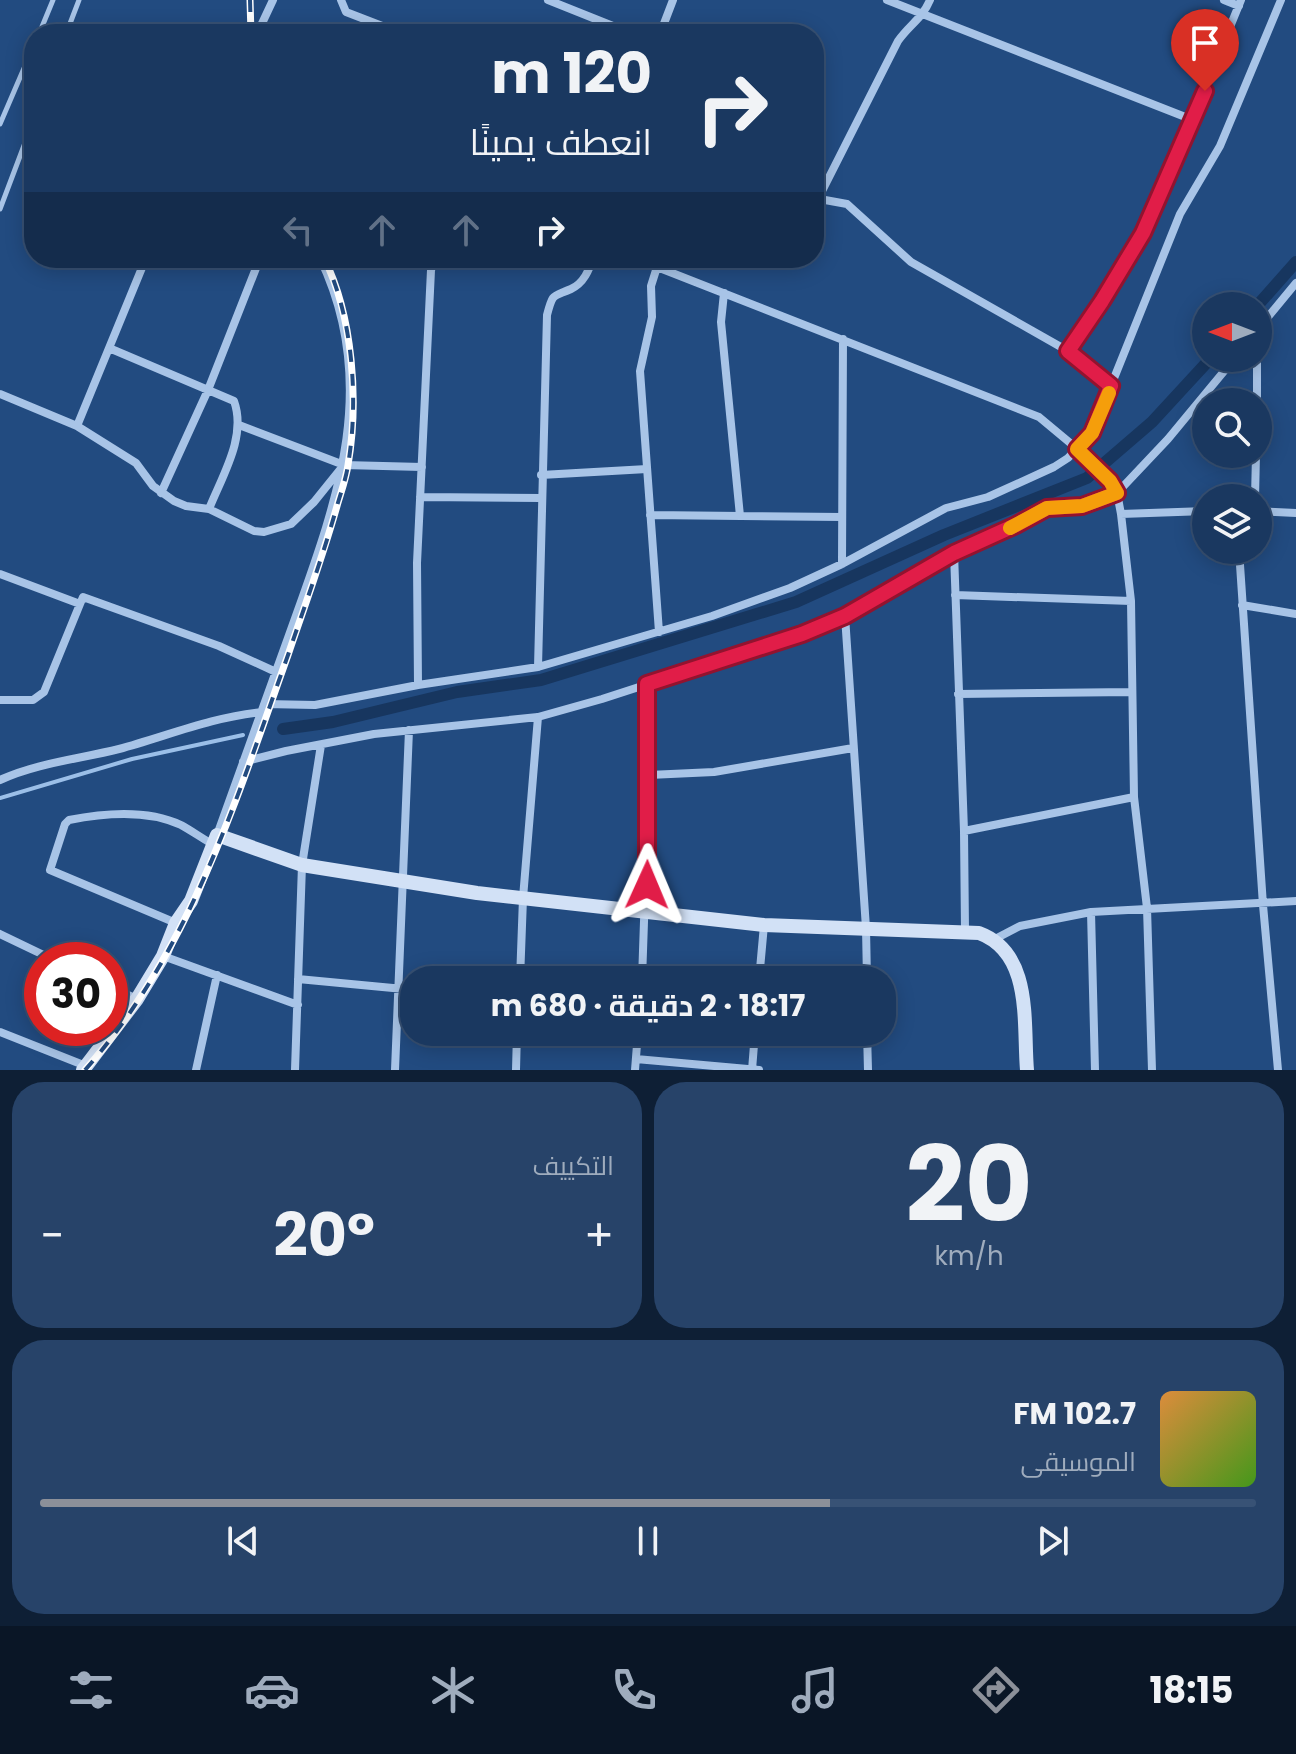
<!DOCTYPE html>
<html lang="ar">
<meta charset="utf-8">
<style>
:root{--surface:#1a3860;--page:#274369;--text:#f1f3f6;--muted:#9facbd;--line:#385275;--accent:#8c9099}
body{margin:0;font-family:Poppins,Cairo,sans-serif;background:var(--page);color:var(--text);direction:rtl;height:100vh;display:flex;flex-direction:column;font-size:30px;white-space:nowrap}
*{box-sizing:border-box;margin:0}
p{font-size:26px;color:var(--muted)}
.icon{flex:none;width:44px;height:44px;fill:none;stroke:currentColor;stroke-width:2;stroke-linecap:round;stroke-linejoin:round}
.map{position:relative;height:1070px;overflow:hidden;direction:ltr}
.drawer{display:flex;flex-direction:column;gap:12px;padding:12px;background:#0e1f35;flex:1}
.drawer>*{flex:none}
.banner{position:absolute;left:24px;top:24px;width:800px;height:244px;border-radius:32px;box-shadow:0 4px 20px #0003,0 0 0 2px var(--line);direction:rtl;background:#1a3860;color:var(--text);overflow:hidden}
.needle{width:52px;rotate:270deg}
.controls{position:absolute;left:1192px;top:292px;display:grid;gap:16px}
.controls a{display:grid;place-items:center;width:80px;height:80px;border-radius:50%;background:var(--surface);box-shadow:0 4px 20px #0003,0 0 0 2px var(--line);font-size:40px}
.speed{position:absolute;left:24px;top:942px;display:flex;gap:16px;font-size:40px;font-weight:700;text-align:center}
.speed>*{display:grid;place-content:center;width:104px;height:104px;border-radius:50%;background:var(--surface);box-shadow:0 4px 20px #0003,0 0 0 2px var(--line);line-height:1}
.speed .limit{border:12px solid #d22;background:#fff;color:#111}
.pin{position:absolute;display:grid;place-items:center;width:68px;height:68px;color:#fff;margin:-82px -34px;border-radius:50% 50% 50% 0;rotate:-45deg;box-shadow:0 0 8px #0007}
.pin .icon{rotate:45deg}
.me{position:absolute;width:88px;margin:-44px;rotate:1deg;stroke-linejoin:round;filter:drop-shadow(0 0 6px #0008)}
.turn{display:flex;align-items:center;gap:28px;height:168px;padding:0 40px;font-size:36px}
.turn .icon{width:104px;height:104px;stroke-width:2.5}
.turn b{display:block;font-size:56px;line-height:68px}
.lanes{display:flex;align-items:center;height:76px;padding:0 40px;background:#0003;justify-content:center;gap:40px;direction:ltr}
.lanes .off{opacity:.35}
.big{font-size:60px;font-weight:700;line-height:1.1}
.drawer .card{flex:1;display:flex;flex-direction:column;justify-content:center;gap:12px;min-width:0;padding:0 28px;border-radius:32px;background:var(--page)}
.drawer .dial{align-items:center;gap:0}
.dial b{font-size:104px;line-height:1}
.song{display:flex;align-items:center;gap:24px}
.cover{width:96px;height:96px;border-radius:12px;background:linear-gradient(135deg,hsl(30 70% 55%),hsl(100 70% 35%))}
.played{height:8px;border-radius:4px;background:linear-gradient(90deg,var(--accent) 65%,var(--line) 65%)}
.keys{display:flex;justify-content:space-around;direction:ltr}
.heat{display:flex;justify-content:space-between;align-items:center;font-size:44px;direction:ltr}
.drawer .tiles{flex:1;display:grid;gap:12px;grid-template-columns:1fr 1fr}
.card:last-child{grid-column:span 2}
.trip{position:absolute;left:400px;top:966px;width:496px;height:80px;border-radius:32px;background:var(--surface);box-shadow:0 4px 20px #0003,0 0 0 2px var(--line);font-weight:700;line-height:80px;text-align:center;direction:rtl}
.menu{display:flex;height:128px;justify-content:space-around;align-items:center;background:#0a1626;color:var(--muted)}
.menu .icon{width:56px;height:56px}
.menu .on{color:var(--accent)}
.menu b{font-size:36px;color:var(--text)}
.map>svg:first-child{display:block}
</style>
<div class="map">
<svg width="1296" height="1070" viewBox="0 0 1296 1070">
<rect width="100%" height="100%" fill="#224b80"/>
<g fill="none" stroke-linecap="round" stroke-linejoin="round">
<path stroke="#9bbfe8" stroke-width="4" d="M0,798L132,759L243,735"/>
<path stroke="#17365f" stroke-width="12" d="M1257,306L1296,262
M283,729L333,722L457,692L541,680L796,602L944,535L1087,478L1152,422L1211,358"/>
<path stroke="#a8c4e7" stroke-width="5" d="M39,34L53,0
M66,34L79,0
M0,124L34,45
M0,209L34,119"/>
<path stroke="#a8c4e7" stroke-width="8" d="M341,0L346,12L403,34
M548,0L633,34
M887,0L1193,120
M1224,0L1239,6
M257,34L273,0
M660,34L673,0
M814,198L847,204L911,262L1068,351L1111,386
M818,199L898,41C910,24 922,19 930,0
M634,258L1039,417L1087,457L1110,481L1117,493L1121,514L1131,601L1134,797L1147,908L1152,1070
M657,267L651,286L652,317L640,371L659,632
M724,293L721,322L740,516
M1258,329L1296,283
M109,348L234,401C247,437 222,476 209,509
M1068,351L1102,301L1158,203L1241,0
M0,394L77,426L146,258
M1257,402V358
M239,425L344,465L422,467
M77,426L136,463L153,486L174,501L186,506L209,509L254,531L264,532L291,524L314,502L343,466
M541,475L647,469
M161,493L208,390L260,258
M420,497L541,498
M1255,498L1256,454
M1258,511L1296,513
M1121,514L1206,511
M650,515L842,517
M1239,550L1263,905L1278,1070
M954,553L964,831L965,931
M842,564L843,339
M0,574L80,604L83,597L219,646L276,672
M955,595L1131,601
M1242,605L1296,614
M845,616L866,928L867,980
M538,667L547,315C553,292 553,297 571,289C584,283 589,270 593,258
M418,685L417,563L431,270L436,258
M958,694L1132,692
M0,700H33L44,692L80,604
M265,704L315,705L418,685L538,667L712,616L790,588L842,564L946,508L988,497L1054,467L1068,458L1092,433L1180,214L1220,146L1281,0
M243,762L286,751L374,734L538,717L602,699L802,634L845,616L954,553L1016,525L1047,508L1082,506L1117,493L1168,439L1235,358
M649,775L714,772L853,748
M0,780C37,763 79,759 119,749C167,736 212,717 262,712
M964,831L1134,797
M217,835C241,768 265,701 289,635C334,509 383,389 320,258
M1091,912L1095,1070
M176,923L50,870L65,824L69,820C104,813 147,809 181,825C192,831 203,839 214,845
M0,934L54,960
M995,939L1020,926L1091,912L1296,901
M163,956L298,1005
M298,979L414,990
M520,980L523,898L538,717
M642,980L649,775L647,684
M759,980L764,925
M110,987L137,999
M0,1032L86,1066
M867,1032L868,1070
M636,1059L759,1070
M196,1070L217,975
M295,1070L302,865L321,745
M395,1070L409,730
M516,1070L517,1032
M635,1070L638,1032
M752,1070L755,1032"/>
<path stroke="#d2e1f6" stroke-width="14" d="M83,1070L137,999L163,956L176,923L191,901L217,835L302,865L477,893L764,925L979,933C1033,953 1023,1023 1027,1070"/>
<g stroke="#fff" stroke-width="7">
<path id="rail" d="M250,0L251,34
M85,1070C190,952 236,800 288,655C305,605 323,556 337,506C341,492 346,479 348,465C359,401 353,316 324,258"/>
</g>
<use href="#rail" stroke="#224b80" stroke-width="4" stroke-dasharray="12" stroke-linecap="butt"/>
</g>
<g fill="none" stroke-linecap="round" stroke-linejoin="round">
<g stroke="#92132f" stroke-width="20">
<path id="route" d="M647,885V684L802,634L845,616L954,553L1016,525L1047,508L1082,506L1117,493L1110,481L1077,449L1092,433L1111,386L1068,351L1102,301L1143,233L1205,91"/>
</g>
<use href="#route" stroke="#e11d48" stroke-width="14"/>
<path stroke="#f59e0b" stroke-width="14" d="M1010,528L1047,508L1082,506L1117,493L1110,481L1077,449L1092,433L1109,393"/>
</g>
</svg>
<div class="controls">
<a><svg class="needle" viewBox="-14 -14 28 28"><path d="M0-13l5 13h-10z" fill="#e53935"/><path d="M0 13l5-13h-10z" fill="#9facbd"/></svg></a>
<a><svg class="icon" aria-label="search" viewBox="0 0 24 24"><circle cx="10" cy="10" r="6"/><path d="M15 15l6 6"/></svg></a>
<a><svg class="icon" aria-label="layers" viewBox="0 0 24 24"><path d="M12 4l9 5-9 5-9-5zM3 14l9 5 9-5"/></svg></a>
</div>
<div class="speed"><div class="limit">30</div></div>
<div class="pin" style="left:1205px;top:91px;background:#d93025"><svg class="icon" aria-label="arrive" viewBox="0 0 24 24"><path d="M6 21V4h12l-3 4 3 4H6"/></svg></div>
<svg class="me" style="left:647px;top:885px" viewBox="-20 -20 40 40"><path d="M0-17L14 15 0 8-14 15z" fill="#e11d48" stroke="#fff" stroke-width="4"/></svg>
<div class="trip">18:17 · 2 دقيقة · 680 m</div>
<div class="banner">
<div class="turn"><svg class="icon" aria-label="right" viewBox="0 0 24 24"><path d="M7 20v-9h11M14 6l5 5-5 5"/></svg><div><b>120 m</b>انعطف يمينًا</div></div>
<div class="lanes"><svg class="icon off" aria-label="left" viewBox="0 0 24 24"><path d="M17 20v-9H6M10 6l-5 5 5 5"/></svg><svg class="icon off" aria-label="ahead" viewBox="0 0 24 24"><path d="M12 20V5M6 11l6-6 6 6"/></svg><svg class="icon off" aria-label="ahead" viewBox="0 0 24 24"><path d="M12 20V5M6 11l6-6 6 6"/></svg><svg class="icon" aria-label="right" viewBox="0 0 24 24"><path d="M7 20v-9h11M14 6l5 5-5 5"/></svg></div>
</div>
</div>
<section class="drawer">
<div class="tiles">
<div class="card dial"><b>20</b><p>km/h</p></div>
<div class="card"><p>التكييف</p>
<div class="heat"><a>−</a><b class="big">20°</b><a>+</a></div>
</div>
<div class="card">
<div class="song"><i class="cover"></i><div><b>102.7 FM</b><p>الموسيقى</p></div></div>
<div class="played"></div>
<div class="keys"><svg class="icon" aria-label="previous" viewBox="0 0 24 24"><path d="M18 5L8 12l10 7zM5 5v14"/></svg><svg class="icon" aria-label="pause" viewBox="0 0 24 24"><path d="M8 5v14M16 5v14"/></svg><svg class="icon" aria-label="next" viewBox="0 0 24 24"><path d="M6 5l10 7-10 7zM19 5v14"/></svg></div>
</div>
</div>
</section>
<nav class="menu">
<b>18:15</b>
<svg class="icon on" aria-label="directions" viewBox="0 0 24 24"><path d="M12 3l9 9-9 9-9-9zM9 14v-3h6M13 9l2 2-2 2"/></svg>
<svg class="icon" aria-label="music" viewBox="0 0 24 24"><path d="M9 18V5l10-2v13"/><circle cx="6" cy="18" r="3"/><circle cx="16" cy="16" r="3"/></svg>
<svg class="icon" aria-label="phone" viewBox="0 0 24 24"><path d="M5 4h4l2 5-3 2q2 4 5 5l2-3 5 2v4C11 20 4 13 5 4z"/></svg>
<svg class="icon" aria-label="climate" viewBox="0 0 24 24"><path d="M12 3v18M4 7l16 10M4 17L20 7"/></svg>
<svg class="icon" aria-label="car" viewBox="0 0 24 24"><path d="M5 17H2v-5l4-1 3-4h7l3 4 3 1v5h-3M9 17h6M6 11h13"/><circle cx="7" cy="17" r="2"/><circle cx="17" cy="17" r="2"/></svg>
<svg class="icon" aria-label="filters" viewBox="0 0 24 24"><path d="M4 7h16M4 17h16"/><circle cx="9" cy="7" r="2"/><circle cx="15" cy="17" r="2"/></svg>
</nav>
